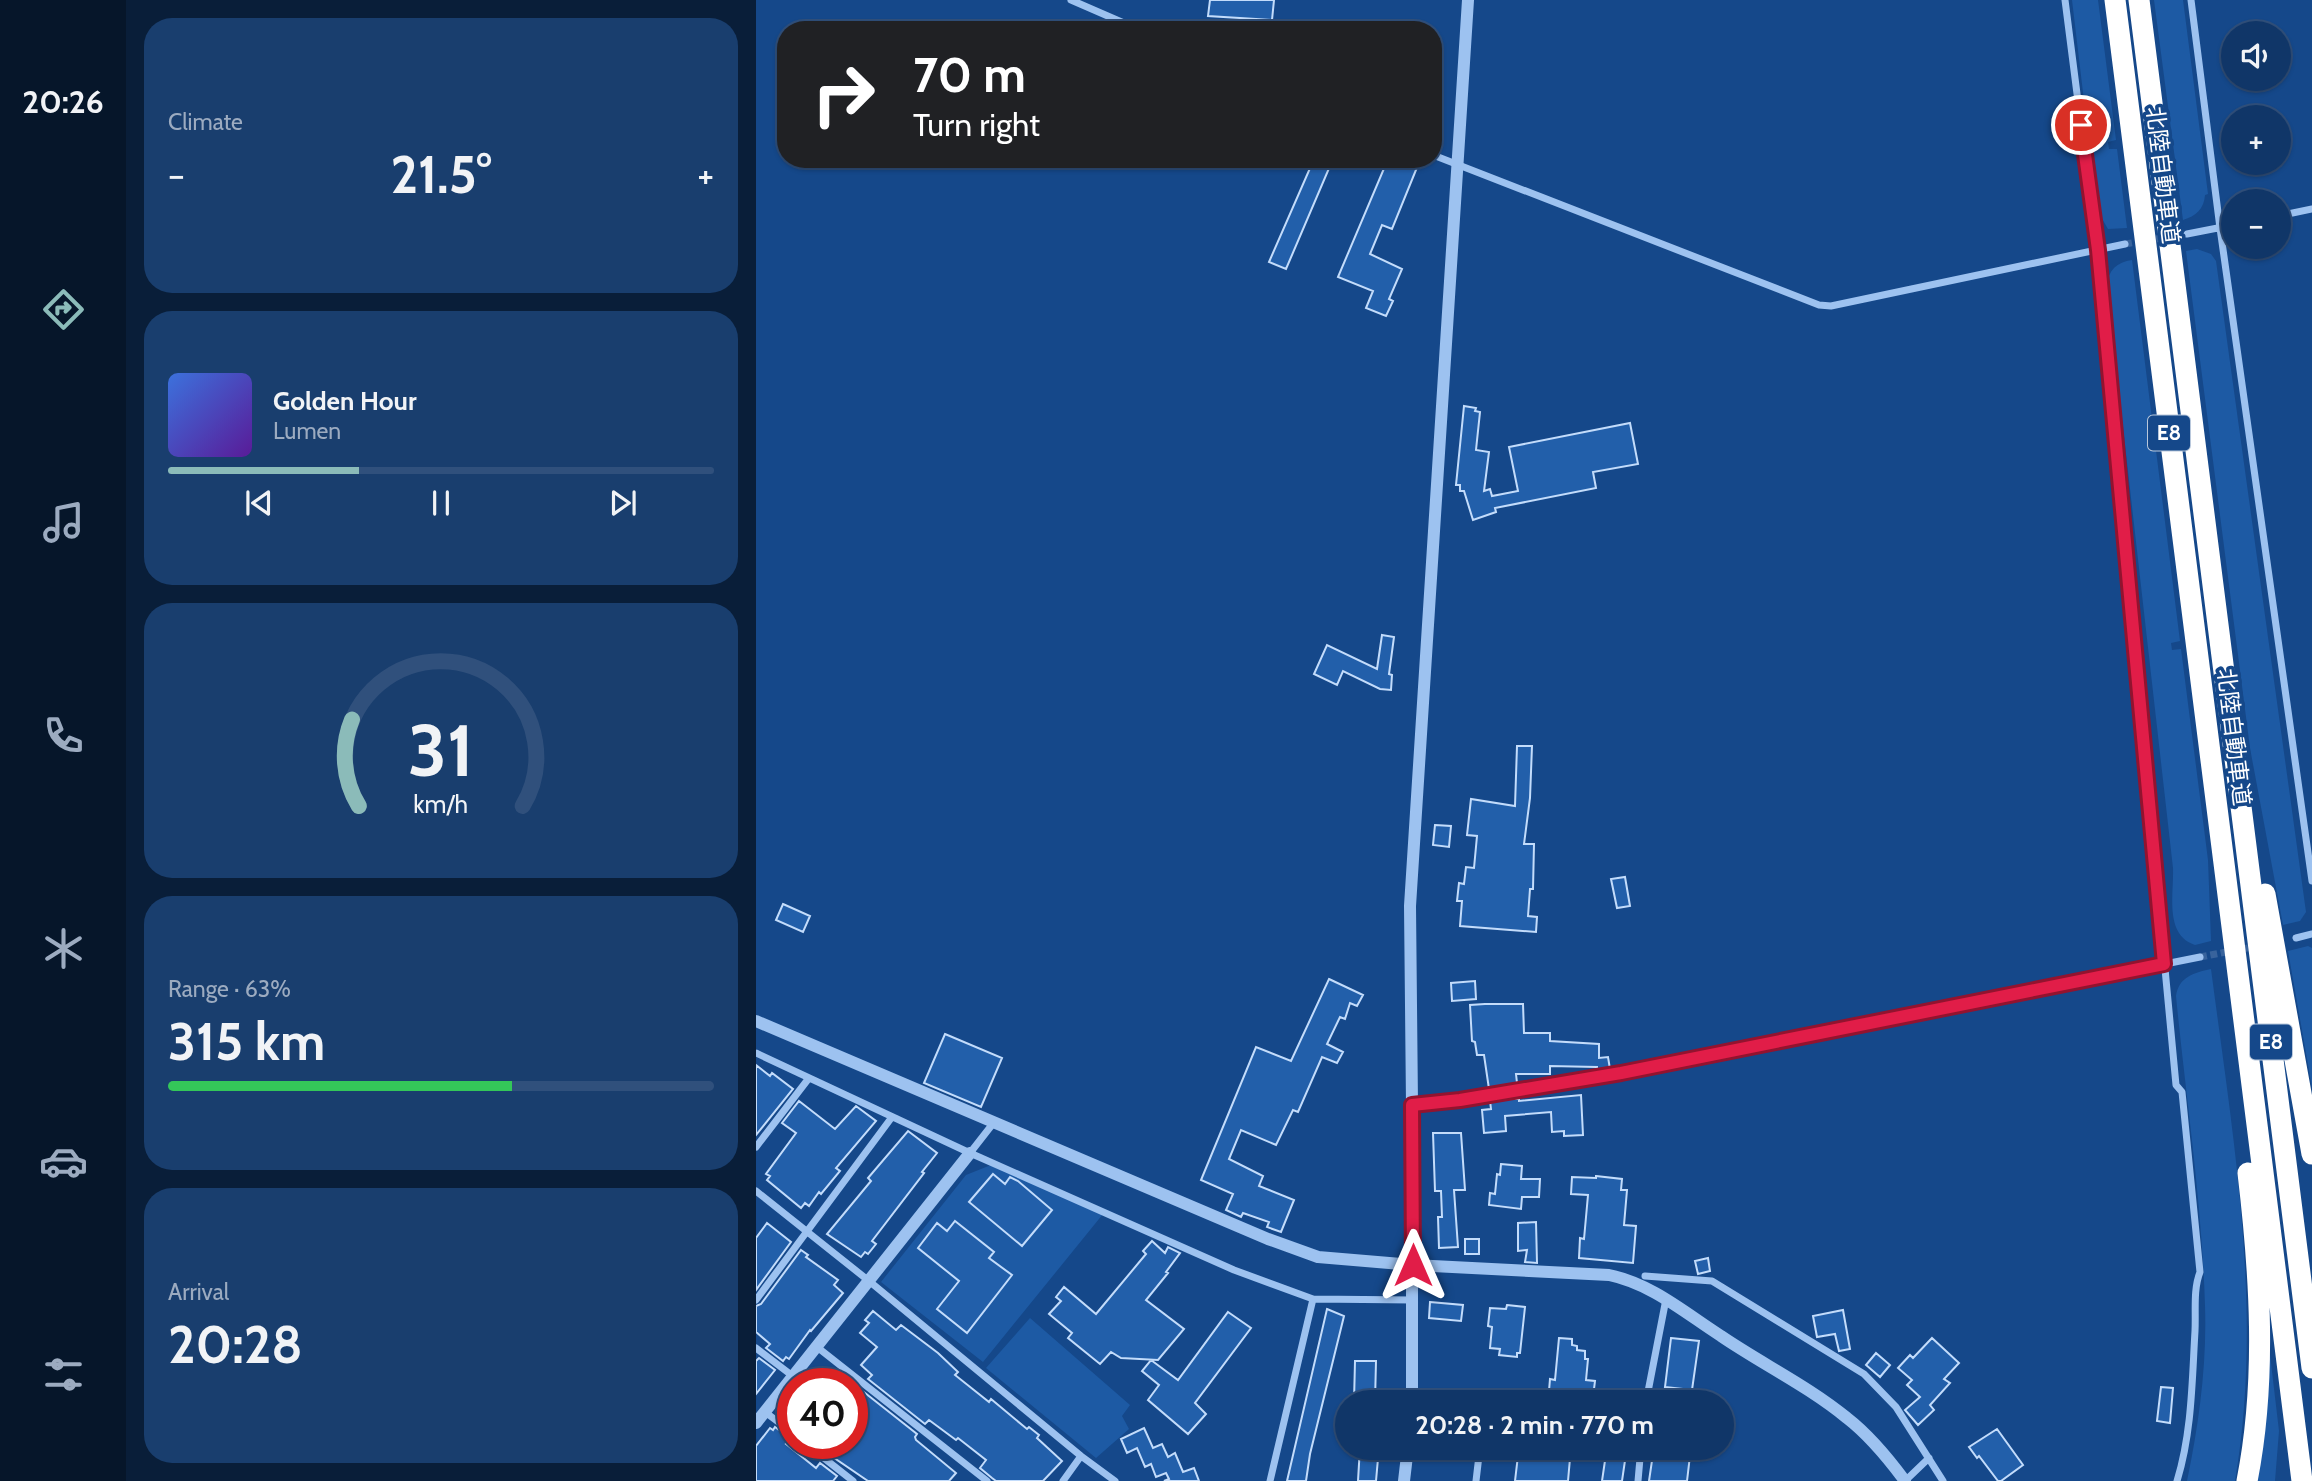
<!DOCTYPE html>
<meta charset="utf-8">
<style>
:root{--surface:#103668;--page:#193e6e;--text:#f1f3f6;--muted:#9cabc0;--line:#30507c;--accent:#8bbbb9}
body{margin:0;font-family:Cabin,"Noto Sans JP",sans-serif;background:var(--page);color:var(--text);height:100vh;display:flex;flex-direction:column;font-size:26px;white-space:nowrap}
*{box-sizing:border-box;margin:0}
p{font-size:23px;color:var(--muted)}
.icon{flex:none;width:38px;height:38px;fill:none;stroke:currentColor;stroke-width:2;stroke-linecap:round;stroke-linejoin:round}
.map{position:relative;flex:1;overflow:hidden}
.panel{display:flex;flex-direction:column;gap:18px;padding:18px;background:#091e39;width:630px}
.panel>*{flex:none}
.guide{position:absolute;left:21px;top:21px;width:665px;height:147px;border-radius:28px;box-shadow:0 2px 5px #0004,0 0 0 2px var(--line);background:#202124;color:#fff;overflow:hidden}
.tools{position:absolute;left:1465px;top:21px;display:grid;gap:14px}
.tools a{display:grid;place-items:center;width:70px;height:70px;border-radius:50%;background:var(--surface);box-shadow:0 2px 5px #0004,0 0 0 2px var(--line);font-size:35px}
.speed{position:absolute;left:21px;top:1368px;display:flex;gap:14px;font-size:35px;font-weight:700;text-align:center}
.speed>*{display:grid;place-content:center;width:91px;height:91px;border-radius:50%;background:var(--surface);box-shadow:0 2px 5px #0004,0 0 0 2px var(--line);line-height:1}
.speed .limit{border:10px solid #d22;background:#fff;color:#111}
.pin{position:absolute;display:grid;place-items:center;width:60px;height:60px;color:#fff;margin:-30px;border:4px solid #fff;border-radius:50%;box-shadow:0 2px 7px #0007}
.me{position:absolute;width:77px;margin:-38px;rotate:0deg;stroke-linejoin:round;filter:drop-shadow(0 0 5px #0008)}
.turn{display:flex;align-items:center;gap:24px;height:147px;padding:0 21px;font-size:32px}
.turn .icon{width:91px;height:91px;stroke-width:2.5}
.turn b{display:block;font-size:49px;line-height:60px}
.big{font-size:52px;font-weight:800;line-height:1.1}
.panel .widget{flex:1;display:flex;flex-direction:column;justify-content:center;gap:10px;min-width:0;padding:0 24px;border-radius:28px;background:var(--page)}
.panel .dial{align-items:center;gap:0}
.dial svg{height:182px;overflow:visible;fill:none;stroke:var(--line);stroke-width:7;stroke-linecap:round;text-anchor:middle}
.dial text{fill:var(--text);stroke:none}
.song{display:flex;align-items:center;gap:21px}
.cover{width:84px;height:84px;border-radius:10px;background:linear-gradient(135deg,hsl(220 70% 55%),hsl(270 70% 35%))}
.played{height:7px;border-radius:4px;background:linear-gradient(90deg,var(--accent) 35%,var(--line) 35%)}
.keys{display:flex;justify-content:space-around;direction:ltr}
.heat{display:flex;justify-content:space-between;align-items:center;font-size:38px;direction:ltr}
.charge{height:10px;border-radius:5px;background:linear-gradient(90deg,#34c759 63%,var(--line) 0)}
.trip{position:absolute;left:579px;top:1390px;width:399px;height:70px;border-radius:35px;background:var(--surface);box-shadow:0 2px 5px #0004,0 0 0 2px var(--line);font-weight:800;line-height:70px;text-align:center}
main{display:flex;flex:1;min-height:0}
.menu{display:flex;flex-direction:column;width:126px;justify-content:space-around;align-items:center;background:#06162a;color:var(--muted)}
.menu .icon{width:49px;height:49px}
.menu .active{color:var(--accent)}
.menu b{font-size:32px;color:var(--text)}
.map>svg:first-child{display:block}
</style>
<main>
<nav class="menu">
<b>20:26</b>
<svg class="icon active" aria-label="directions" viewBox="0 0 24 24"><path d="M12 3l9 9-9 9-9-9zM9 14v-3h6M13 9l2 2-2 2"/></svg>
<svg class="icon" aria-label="music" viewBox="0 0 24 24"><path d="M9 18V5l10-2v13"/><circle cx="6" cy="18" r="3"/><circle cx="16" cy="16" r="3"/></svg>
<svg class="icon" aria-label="phone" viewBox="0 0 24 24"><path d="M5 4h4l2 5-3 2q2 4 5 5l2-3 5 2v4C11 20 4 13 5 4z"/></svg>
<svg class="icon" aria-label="climate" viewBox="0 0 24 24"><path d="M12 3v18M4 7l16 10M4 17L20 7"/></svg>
<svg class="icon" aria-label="car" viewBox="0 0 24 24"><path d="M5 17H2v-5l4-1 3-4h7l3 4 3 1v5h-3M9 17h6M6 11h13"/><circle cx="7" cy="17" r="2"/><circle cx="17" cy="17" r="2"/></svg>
<svg class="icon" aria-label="filters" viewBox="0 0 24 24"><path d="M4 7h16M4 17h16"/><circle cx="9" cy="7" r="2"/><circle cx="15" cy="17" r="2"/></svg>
</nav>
<section class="panel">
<div class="widget"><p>Climate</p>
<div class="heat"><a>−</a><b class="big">21.5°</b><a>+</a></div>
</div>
<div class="widget">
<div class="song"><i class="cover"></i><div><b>Golden Hour</b><p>Lumen</p></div></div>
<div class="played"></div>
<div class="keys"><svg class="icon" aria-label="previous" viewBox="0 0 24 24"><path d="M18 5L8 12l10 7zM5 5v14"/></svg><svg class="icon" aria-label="pause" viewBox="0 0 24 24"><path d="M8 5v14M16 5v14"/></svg><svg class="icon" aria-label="next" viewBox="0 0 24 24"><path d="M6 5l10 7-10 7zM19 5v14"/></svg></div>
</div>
<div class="widget dial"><svg viewBox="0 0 100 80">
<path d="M14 69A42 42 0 1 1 86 69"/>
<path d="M14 69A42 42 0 0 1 11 31" stroke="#8bbbb9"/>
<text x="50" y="56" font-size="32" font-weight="700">31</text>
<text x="50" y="72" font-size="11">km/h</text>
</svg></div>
<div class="widget"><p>Range · 63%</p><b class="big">315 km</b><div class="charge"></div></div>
<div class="widget"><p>Arrival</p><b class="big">20:28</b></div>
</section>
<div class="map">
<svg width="1556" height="1481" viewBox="0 0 1556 1481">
<rect width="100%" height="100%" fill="#15488a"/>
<path fill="#1d5aa4" d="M1316,0H1342L1360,140L1352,142L1353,149H1361L1371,228L1352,229L1341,210Z
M1398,0H1427L1452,194L1449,195C1448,209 1440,216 1427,220Z
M1441,249L1455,254L1460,261L1550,912L1544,921L1527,925L1494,748L1430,251Z
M1376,260L1424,641L1415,643L1416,650L1425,649L1452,860L1455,941L1439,945C1408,935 1418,894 1417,868L1351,286C1352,270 1361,262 1376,260Z
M1552,946L1556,948V1087L1532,951Z
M1455,969C1477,1138 1508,1311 1479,1481H1431C1443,1424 1451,1364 1449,1306C1446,1202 1430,1099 1420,996C1423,977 1437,973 1455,969Z
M235,1165L347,1214L227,1362L125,1282L210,1175Z
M274,1318L374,1405L366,1416L373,1429L340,1458L230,1368Z
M1513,1346L1523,1431L1519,1481H1501Z"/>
<path fill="#225faa" stroke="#c3dcfb" stroke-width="2" d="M454,0H518L516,20L452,16Z
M558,159H577L530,269L513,262Z
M632,159H648L662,165L636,229L626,225L614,254L646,269L633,299L637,301L630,316L610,308L617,291L582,277Z
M708,406L720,408L719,411L724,412L720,450L733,452L728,491L734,489L736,496L762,491L753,447L874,423L882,464L837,472L840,488L739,508L740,512L717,520L708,491H704V485H700Z
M626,635L638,637L633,674L636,675L635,690L624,689L587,671L581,685L558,674L571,645L621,669Z
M761,746H776L774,798L768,844H778L777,889H774L772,916L781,917L780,932L704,926L706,901H701L703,883L708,884L710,867L718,868L721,836L711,835L715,799L759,806Z
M679,825L695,826L693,847L677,845Z
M869,877L874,906L861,908L855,879Z
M27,904L54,916L47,932L20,920Z
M573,979L607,995L601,1006L594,1003L589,1019L584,1017L571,1044L587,1052L581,1063L566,1057L542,1112L537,1110L520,1145L485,1130L473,1159L507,1176L503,1186L538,1200L525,1232L511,1227L513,1222L487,1213L485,1217L470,1210L477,1194L445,1180L500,1047L535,1061Z
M719,981L720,999L696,1001L695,983Z
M729,1004H767L768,1033H794V1041L843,1044V1058L852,1057L854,1069L841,1071V1067L794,1066V1074H760L761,1083L733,1089L728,1055H721L719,1042L716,1041L714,1005Z
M189,1034L246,1058L225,1107L168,1083Z
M0,1065L14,1076L16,1073L37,1089L0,1135Z
M825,1095L827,1135L808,1136V1131L796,1132L795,1112L749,1116L750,1131L728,1133L726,1110L735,1109L734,1101L754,1098L763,1099V1101Z
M43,1101L79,1129L100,1106L120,1121L80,1168L84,1171L65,1194L63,1192L53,1206L49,1203L45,1208L11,1180L14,1176L10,1174L40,1133L26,1123Z
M152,1131L181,1153L166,1172L168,1173L116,1241L120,1244L112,1254L109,1252L105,1257L71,1234L115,1181L112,1178Z
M677,1133H705L709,1190H698L702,1247L683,1248L682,1217H686L685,1191H679Z
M745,1164L766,1166L765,1179H784L783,1197H766L765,1209L733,1205L734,1193L739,1194L741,1174L744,1175Z
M237,1174L249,1184L254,1177L262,1181L296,1210L266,1246L213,1202Z
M840,1176L866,1179L865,1190H871L868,1225L880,1226L877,1263L823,1258L824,1238L828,1239L832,1195L815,1194L816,1177L840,1178Z
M199,1221L238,1252L233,1258L256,1275L211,1333L181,1309L203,1281L162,1248L181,1223L191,1231Z
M780,1222L781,1263L769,1262L771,1250L762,1251V1223Z
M11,1223L35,1242L0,1290V1238Z
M709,1239H723V1254H709Z
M396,1241L409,1253L412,1247L424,1253L410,1272L412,1273L390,1300L428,1329L402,1360L365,1358L355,1352L344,1364L312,1338L316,1333L293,1314L305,1301L300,1297L308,1287L340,1314L390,1254L387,1251Z
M45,1250L52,1255L50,1257L82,1280L78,1285L87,1293L55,1331L54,1330L33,1359L30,1357L27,1361L10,1348L14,1344L0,1332V1306L5,1304Z
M952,1258L954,1271L942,1274L939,1261Z
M674,1302L707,1305L705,1321L673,1318Z
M751,1305L769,1307L764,1353H761V1357L743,1355L744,1349L734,1348L736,1327L732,1326L734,1308L750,1309Z
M571,1309L588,1316L554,1454L550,1481H531Z
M1087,1310L1094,1349L1083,1351L1079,1334L1061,1337L1057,1316Z
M117,1311L140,1330L145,1325L182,1353L202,1372L199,1375L233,1402L235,1399L271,1429L273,1427L283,1435L281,1438L306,1461L287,1481H240L236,1478L224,1468L230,1460L202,1438L200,1440L173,1420L169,1424L112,1379L116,1375L105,1365L121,1347L104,1333L113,1323L109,1320Z
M472,1312L495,1328L439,1403L450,1414L432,1434L392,1400L403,1385L386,1371L395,1360L422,1380Z
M803,1338L816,1339V1345L821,1346V1350L829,1351V1359H832L830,1380L839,1381L838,1389L847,1390L846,1402L803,1399L804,1396L799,1395V1392L793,1391L794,1379L799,1380Z
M915,1338L943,1341L936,1390L909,1387Z
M1176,1338L1203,1363L1188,1379L1194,1383L1174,1405L1178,1410L1162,1425L1149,1410L1164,1397L1151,1385L1156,1380L1142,1368L1154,1355L1157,1358Z
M1120,1353L1134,1365L1124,1377L1110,1365Z
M3,1358L19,1370L0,1394V1361Z
M599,1361H620L619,1402H598Z
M1405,1387L1417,1388L1414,1423L1401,1421Z
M104,1389L161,1434L159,1437L160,1440L200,1473L193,1481H112L71,1453L78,1444H96V1397Z
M19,1427L35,1439L30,1444L60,1468L64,1463L81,1476L77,1481H0V1446L14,1428L17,1430Z
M388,1428L397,1448L406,1444L412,1457L419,1453L427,1472L438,1468L443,1481H408L413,1479L410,1473L400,1477L395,1464L389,1467L381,1448L371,1453L365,1439Z
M1241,1429L1267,1465L1245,1481H1242L1223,1456L1221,1458L1213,1447Z
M604,1447H623L620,1481H602Z
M763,1447H815L812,1481H759Z
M851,1447H871L866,1481H846Z
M898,1447H935L931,1481H893Z"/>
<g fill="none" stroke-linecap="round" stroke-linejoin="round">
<path stroke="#38639c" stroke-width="7" stroke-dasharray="7 3.5" stroke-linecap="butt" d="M1369,244L1431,234
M1444,957L1502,946"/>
<path stroke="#9dc2f0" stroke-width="7" d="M315,0L384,30
M1309,0L1341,250L1420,1085L1426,1092L1444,1272C1437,1290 1440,1311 1439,1331C1436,1381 1436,1432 1421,1481
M1435,0L1464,228L1556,881
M677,155L1063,305L1075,306L1369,244
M1522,216L1556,209
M1431,234L1477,225
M1540,938L1556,934
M0,1053L214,1153L478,1270L557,1299L657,1300
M656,1105L704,1100L865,1073L1444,957
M0,1147L53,1078
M214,1153L239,1121
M0,1191L113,1281L325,1456L359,1481
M889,1276L956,1281L1108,1374L1140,1407L1187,1481
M0,1300L136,1117
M61,1347L231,1481
M0,1348L38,1377
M890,1402L910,1299
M9,1412L37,1433
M50,1444L97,1481
M307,1481L325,1456
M514,1481L557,1299
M720,1481L724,1447
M882,1481L885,1447
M1149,1481L1173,1458"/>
<path stroke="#9dc2f0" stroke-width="12" d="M0,1021L512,1239L562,1257L657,1265L853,1275C896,1284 929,1313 965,1336C1006,1364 1052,1386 1091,1418C1113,1435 1132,1458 1149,1481
M656,1402V1105L654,906L712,0
M0,1423L214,1153
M648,1481L652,1447"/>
<path stroke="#fff" stroke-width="21" d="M1359,0L1546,1481
M1383,0L1556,1368
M1509,894L1556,1154
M1491,1481C1511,1380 1504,1274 1492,1173"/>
</g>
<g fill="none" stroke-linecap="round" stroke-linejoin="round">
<g stroke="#92132f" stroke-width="18">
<path id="route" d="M657,1265L656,1105L704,1100L865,1073L1408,964L1342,250L1325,125"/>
</g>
<use href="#route" stroke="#e11d48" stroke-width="12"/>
</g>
<g text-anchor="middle" stroke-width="7" stroke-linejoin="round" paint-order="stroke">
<g fill="#15488a" stroke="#b9c8dc" stroke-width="2">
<rect x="1392" y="415.5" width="42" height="35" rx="5"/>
<rect x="1494" y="1024.5" width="42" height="35" rx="5"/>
</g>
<g font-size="21" font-weight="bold" fill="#fff">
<text x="1413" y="440">E8</text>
<text x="1515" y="1049">E8</text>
</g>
<g font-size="23" fill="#fff" stroke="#15488a">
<text transform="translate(1407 175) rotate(83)" y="8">北陸自動車道</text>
<text transform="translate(1478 737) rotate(83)" y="8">北陸自動車道</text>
</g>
</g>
</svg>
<div class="tools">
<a><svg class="icon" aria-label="sound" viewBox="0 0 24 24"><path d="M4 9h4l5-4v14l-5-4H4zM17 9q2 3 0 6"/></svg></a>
<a>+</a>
<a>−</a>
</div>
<div class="speed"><div class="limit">40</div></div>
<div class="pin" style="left:1325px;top:125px;background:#d93025"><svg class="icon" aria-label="arrive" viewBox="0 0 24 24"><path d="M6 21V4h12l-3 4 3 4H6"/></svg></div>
<svg class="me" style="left:657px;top:1265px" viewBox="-20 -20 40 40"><path d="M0-17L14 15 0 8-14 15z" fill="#e11d48" stroke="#fff" stroke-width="4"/></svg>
<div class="trip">20:28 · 2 min · 770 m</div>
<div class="guide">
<div class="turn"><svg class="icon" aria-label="right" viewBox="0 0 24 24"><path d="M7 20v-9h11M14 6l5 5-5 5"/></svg><div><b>70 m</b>Turn right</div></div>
</div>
</div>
</main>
